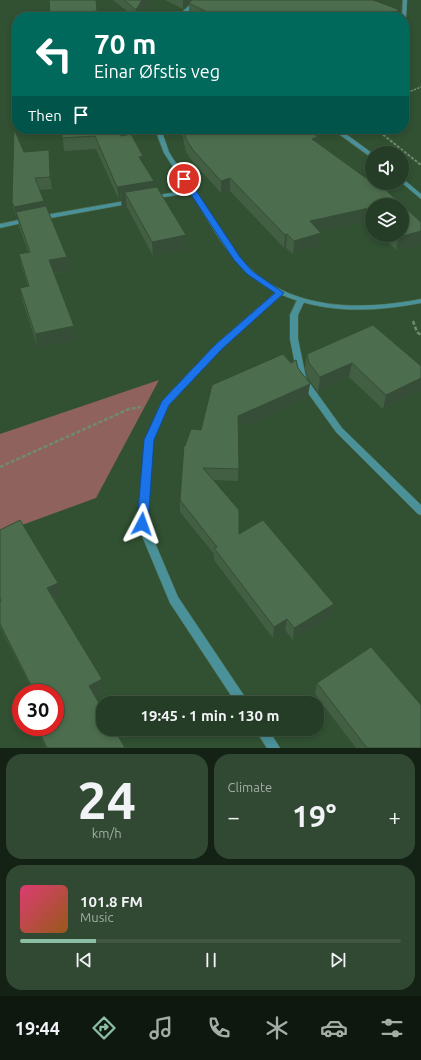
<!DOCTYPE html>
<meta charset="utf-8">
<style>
:root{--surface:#253d26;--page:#314832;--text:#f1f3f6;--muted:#a3aea7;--line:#425643;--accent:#8abfa5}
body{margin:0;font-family:Ubuntu,sans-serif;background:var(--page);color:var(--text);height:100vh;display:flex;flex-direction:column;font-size:15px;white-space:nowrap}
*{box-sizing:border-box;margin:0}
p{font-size:13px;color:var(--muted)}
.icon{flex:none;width:22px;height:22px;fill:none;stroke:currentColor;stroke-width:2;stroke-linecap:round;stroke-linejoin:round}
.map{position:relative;height:748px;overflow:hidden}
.panel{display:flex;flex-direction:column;gap:6px;padding:6px;background:#142215;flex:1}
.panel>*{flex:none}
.banner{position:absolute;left:12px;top:12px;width:397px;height:122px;border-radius:16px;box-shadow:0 2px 6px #0003,0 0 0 1px var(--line);background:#00695c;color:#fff;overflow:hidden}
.buttons{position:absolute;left:365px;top:146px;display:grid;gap:8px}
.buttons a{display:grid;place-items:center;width:44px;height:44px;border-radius:50%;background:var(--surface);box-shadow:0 2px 6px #0003,0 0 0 1px var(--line);font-size:20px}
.speed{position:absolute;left:12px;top:684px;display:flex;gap:8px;font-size:20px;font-weight:700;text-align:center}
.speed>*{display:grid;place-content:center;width:52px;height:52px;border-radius:50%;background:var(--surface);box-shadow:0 2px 6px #0003,0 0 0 1px var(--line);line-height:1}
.speed .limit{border:6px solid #d22;background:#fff;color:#111}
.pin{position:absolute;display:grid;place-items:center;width:34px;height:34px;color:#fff;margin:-17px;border:2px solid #fff;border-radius:50%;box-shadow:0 1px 4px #0007}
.me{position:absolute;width:44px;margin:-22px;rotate:4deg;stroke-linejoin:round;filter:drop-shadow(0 0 3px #0008)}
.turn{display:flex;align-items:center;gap:14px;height:84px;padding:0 16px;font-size:18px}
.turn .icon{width:52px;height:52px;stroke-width:2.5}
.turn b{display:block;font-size:28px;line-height:34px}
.then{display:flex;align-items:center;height:38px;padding:0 16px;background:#0003;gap:8px;font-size:15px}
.big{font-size:30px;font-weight:600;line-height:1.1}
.panel .widget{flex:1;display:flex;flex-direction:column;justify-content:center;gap:6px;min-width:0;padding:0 14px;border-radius:16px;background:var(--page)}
.panel .dial{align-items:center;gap:0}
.dial b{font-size:52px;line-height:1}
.song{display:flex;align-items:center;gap:12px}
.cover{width:48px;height:48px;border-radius:6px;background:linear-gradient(135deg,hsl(340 70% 55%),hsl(30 70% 35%))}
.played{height:4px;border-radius:2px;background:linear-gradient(90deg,var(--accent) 20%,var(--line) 20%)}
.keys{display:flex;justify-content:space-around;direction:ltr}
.heat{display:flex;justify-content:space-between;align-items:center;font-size:22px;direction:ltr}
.panel .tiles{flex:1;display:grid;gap:6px;grid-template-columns:1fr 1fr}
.widget:last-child{grid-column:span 2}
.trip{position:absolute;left:96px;top:696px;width:228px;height:40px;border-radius:16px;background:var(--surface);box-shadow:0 2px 6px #0003,0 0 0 1px var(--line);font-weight:600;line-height:40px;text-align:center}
.tab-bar{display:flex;height:64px;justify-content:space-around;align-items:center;background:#0f180f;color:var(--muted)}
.tab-bar .icon{width:28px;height:28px}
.tab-bar .on{color:var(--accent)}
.tab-bar b{font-size:18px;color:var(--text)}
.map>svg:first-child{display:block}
</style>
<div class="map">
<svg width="421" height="748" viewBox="0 0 421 748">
<rect width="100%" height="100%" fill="#315132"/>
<path fill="#90625d" d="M159,380L96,498L0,533V434Z"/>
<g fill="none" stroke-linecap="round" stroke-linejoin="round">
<g stroke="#516f52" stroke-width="1">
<path id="lane" d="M298,298H301L305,300L298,315V339L306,378L342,428L421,505V515L418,514L336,432L298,379L290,339V315Z"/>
</g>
<g stroke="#516f52" stroke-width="1">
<path id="street" d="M196,0H201L181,17H176Z
M403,0H407L406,17L404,18V17H402Z
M155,129H161C164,137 166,144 169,152C173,159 178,166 183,172C191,185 199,196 208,210C217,225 228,245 240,258C286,311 358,311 421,299V303C374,312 327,314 282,295L221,349L169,405L153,440L147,524L178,597L249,703H236L170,603L137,524L145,440L162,401L215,345L276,292C235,274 214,229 191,193L151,199L150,198L153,196L188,190L164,153Z
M332,129H339L372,153V158Z
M402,178L421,194V199L402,183Z
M131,200L133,201V203L40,220L37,218L40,216Z
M29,218L32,220L31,221L0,228V224Z
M255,729H268L280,748H267Z"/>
</g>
<path stroke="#6f8b70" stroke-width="1.5" stroke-dasharray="2.5 1" stroke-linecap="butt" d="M404,94L421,87"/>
<path stroke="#6f8b70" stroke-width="2" stroke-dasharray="3 1.5" stroke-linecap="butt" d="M376,129L421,165"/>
<path stroke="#6f8b70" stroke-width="2.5" stroke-dasharray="4 2" stroke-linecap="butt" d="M413,321L417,332L421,335
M0,467L129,409L141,407"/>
<use href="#lane" fill="#4a9199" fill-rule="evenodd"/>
<use href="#street" fill="#4a9199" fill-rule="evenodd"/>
</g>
<path fill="#425f43" d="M113,0H149L138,17H134Z
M165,0H373L399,17H198L189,12V4L183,9Z
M62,129L121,136L143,156V163L154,181V187L186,249L153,256L127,207L122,208L121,200H119L96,149L64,151Z
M181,129H307L318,137L317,142L421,222V244L396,250L381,235H402L372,205V226L367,221L320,231V246L293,254L286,248H284L230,191L221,193L193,162L186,152Z
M24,152L51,161L52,189L39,190L45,206L69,271L54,274L74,326L76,340L38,349L23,302L20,288L28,286L22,268L19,254L28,252L19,226L18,219H17L15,214L12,202Z
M307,354L421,366V391L383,409L349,377L318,392L307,377L305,368Z
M291,363L298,368L308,396L238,428V481L214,480L239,534L334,604L332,615L293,640L285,630L273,638L214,560V554L180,512V500L185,446L201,430Z
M0,530L58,583L61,596L54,600L104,691L95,697L125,748H46L35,727H55V693H34L0,627Z
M317,683L421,748H356L315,694Z"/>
<path fill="#364d37" d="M142,0H149L138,17H137L136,10Z
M183,0H194L189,3V4L183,9Z
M400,10L399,17H381Z
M97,11V17H51L50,16Z
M318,137L316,149L312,139Z
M49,150L51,161L52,189L50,177Z
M143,156L144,169L139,157Z
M230,178V191L221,193V181Z
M154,181L155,194L125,193L127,207L122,208L121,194L120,193L121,200H119L117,187Z
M44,201L46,213L16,212L18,219H17L14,207Z
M369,208L367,221L309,234L310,221Z
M421,231V244L396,250L399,237Z
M321,233L320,246L293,254L294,241Z
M287,234L286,248H284L285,235Z
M186,235V249L153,256L152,242Z
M67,257L69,271L51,274L49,260Z
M74,326L76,340L38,349L35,334Z
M352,363L349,377L318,392L320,377Z
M421,378V391L383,409L386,395Z
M310,384L308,396L238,429V416Z
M58,583L61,596L51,601L47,588Z
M334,604L332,615L293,640L294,628Z
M287,619L285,630L273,638L274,627Z
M102,679L104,691L92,699L89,686Z"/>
<path fill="#4d6e4e" stroke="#364d37" d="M49,0H96L97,11L50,16Z
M124,0H142L136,10Z
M192,0H373L400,10L381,17H217L189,3Z
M14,129L24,152L49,150L50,177L35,178L44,201L14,207L12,202Z
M62,129H120L121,136L131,134L143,156L139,157L154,181L117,187L95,136L62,138Z
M183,129H307L318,137L312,139L366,178L371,177L372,178V183H378L421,222V231L399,237L397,235H402V205H372V211L369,208L310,221L321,233L294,241L287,234L285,235L230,178L221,181L193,150L186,139Z
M157,187L186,235L152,242L125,193L121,194L120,193Z
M46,206L67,257L49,260L74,326L35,334L20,288L29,286L19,254L30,252L16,212Z
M373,325L421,366V378L386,395L352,363L320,377L309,363L307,354Z
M283,354L291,363L296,360L298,368L310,384L238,416L239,469L203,468L239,510V534L263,520L334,604L294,628L287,619L274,627L214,548L217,547L180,500L184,445L185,446L191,429L201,430L212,385Z
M20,520L58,583L47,588L102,679L89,686L103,710V729H114L125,748H47L37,727H55V693H35L0,624V602L1,601L0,598V530Z
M371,647L421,705V748H367L317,683Z"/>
<path fill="#1a73e8" stroke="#114b97" d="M182,177H187L240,257L252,271L284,293L222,349L169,405L154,440L148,524L146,527L142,528L139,527L137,524L144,440L162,401L215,345L275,293L247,274L234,260L181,179Z"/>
</svg>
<div class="buttons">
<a><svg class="icon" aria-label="sound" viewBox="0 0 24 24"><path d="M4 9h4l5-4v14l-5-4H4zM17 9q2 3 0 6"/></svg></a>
<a><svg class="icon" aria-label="layers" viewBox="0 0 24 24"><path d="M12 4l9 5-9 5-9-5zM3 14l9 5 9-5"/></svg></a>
</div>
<div class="speed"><div class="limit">30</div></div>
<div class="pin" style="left:184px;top:179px;background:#d93025"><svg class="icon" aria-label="arrive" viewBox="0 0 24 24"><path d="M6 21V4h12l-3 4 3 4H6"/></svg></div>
<svg class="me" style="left:142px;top:524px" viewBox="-20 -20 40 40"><path d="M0-17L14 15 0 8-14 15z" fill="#1a73e8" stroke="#fff" stroke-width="4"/></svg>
<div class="trip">19:45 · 1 min · 130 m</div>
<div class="banner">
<div class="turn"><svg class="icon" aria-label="left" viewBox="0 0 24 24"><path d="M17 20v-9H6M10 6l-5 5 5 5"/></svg><div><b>70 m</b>Einar Øfstis veg</div></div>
<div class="then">Then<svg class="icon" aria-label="arrive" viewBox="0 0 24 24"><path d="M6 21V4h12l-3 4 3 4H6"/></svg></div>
</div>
</div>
<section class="panel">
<div class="tiles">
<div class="widget dial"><b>24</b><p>km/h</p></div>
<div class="widget"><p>Climate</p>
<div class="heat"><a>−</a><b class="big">19°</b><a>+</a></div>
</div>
<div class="widget">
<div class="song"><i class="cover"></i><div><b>101.8 FM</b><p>Music</p></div></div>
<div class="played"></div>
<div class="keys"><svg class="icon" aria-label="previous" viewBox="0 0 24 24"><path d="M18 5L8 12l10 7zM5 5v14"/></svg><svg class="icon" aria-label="pause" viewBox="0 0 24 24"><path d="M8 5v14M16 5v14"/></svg><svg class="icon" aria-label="next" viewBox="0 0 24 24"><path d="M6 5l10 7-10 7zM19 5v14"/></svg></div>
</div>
</div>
</section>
<nav class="tab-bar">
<b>19:44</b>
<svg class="icon on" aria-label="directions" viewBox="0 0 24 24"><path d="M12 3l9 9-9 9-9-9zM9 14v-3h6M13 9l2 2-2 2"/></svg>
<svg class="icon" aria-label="music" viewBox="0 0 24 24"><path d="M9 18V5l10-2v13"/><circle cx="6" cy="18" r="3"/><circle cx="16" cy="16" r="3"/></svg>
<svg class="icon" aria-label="phone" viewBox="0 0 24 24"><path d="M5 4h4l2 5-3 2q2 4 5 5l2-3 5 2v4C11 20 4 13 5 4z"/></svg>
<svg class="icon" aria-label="climate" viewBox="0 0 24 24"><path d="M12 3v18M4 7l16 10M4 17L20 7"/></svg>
<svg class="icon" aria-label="car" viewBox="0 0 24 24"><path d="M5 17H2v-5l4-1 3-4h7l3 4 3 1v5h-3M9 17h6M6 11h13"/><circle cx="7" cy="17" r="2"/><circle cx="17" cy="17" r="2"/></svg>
<svg class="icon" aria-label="filters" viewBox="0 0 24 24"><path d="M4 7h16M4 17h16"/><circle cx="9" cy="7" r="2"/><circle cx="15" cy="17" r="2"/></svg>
</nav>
